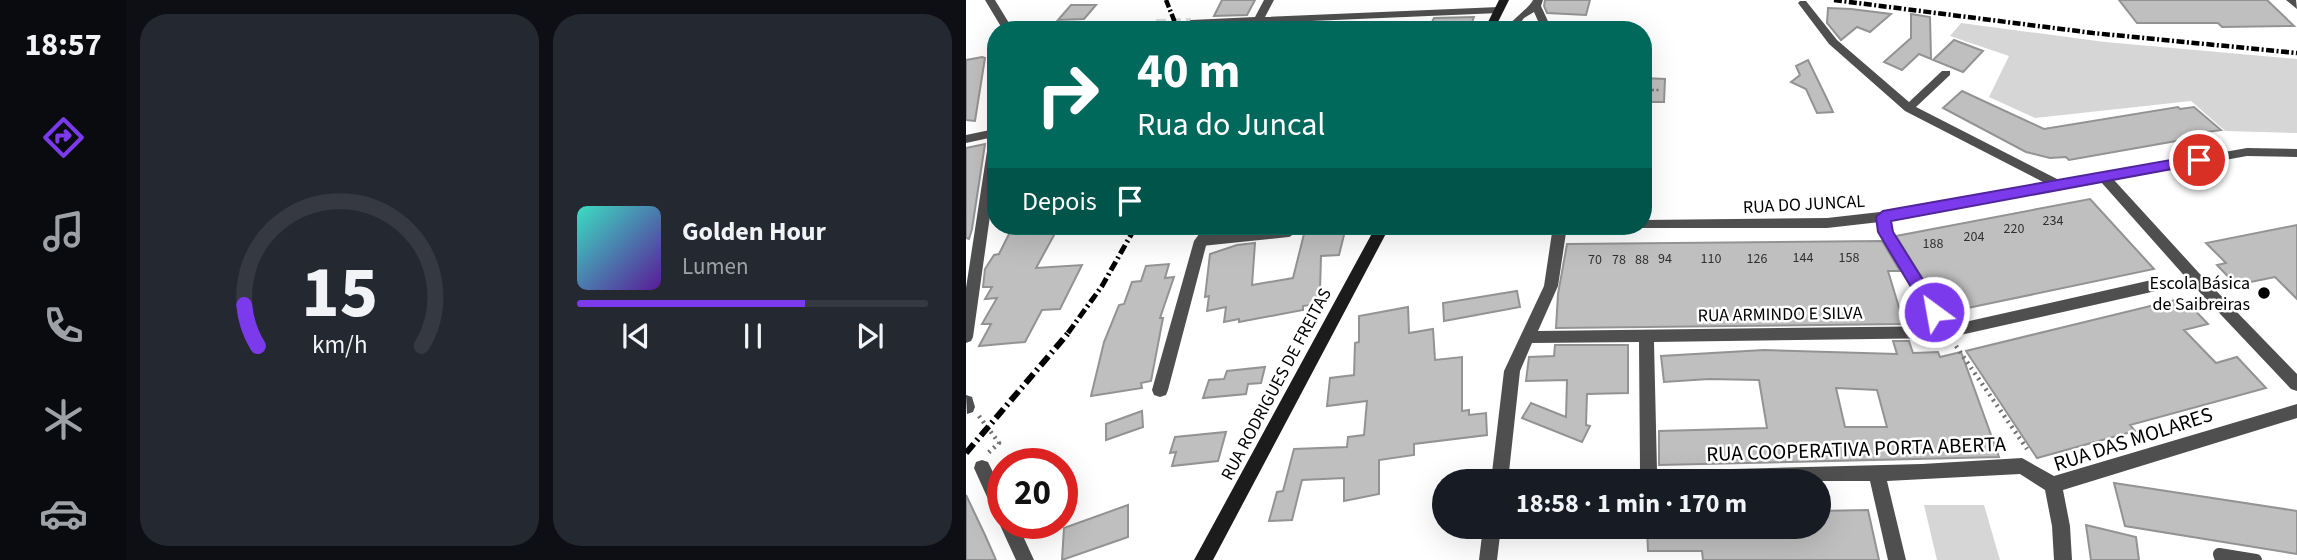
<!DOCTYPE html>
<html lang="pt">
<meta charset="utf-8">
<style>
:root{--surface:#171b24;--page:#242831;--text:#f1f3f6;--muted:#9ea1a6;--line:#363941;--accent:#7c3aed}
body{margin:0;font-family:"Source Sans 3",sans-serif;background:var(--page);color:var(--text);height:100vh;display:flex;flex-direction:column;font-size:26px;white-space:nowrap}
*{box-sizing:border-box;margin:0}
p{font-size:23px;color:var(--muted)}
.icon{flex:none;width:38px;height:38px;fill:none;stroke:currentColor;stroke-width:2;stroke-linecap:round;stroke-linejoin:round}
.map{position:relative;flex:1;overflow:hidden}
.panel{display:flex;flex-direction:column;gap:14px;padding:14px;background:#0d0f14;width:840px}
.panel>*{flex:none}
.hud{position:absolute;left:21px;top:21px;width:665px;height:214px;border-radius:28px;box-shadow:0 7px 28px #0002;background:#00695c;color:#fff;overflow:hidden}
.speed{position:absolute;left:21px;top:448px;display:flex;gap:14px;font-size:35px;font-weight:700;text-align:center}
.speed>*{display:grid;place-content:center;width:91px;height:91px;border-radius:50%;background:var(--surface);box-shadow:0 7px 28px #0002;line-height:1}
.speed .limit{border:10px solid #d22;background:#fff;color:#111}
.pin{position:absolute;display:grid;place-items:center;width:60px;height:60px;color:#fff;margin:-30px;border:4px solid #fff;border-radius:50%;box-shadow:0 2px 7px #0007}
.me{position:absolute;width:77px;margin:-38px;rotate:328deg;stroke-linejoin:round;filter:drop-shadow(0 0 5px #0008)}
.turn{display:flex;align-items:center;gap:24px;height:147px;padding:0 35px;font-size:32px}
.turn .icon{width:91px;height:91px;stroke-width:2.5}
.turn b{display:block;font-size:49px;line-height:60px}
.then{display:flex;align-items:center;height:66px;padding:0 35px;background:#0003;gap:14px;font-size:26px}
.panel .card{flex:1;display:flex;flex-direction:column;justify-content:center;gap:10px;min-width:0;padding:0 24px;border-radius:28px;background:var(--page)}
.panel .dial{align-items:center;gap:0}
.dial svg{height:182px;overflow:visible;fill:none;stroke:var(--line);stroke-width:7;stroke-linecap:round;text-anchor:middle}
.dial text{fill:var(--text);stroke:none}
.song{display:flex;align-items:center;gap:21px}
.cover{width:84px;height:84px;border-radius:10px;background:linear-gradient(135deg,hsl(170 70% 55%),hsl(270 70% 35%))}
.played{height:7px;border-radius:4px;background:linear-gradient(90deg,var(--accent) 65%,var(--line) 65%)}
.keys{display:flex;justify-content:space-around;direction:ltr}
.panel .tiles{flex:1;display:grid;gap:14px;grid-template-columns:repeat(2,1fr)}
.trip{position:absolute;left:466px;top:469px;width:399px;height:70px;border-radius:35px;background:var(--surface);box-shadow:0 7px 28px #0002;font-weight:700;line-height:70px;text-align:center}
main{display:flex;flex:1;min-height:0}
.menu{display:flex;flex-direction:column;width:126px;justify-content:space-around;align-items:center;background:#090b0e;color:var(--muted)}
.menu .icon{width:49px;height:49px}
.menu .on{color:var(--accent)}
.menu b{font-size:32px;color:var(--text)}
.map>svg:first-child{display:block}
</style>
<main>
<nav class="menu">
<b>18:57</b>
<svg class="icon on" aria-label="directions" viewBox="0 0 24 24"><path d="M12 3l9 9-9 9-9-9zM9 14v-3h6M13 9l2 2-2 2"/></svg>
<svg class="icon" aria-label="music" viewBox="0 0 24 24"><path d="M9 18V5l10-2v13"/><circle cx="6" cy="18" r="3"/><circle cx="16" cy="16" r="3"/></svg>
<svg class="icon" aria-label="phone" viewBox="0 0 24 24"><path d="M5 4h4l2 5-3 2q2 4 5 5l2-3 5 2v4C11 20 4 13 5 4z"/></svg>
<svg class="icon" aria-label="climate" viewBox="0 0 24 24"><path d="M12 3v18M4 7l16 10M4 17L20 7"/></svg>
<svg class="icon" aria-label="car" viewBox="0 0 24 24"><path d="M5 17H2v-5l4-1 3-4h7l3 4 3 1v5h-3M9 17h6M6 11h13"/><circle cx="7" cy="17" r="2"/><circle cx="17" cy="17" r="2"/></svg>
</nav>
<section class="panel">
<div class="tiles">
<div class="card dial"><svg viewBox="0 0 100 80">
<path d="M14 69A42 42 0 1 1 86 69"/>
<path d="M14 69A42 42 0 0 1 8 51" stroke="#7c3aed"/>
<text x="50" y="56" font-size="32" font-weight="700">15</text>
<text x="50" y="72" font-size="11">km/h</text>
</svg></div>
<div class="card">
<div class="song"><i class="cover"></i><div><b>Golden Hour</b><p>Lumen</p></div></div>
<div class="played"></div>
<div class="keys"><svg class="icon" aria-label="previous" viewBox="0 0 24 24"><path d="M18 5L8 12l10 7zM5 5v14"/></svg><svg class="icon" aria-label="pause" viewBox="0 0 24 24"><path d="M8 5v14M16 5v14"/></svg><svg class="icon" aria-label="next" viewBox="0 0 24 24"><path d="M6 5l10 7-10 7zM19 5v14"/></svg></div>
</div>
</div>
</section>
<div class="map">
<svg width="1331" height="560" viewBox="0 0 1331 560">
<rect width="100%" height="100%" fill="#fff"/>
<path fill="#d6d6d6" d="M995,23L1139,42L1331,59V133L1259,131L1225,101L1069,118L1023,97L1043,56L984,36Z
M958,505H1018L1034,560H971Z"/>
<path fill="#bfbfbf" stroke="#939393" stroke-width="2" fill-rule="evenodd" d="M256,0H289L281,15L248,16Z
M579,0H624L620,15L581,13L578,6Z
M1153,0H1301L1328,26L1256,27L1252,23H1171Z
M105,5H130L118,19L92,20Z
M862,8L885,9L925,14L904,32L891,27L875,40L861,23Z
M945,14L964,17L965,59L953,54L936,70L918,62L945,38Z
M508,17L503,30H462L468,18Z
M988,40L1017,51L997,72L967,60Z
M16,57L19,58L9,121L0,120V60Z
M842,60L861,99L867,112L851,113L840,89L825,82L834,75L830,66Z
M677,78L699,79L698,102H677Z
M996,91L1078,129L1212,107L1214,109L1228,107L1255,130L1241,132L1244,135L1103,160L1100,157L1084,158L1060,152L977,108Z
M19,144L6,229L3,239L0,238V148Z
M1124,199L1188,269L978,313L930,236Z
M1331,225V299L1309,277L1270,285L1251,265L1260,263L1240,243Z
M47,226H93L70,268L116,265L94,309L76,310L59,342L13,346L25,324H16L31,298L19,299L26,287H17L19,269L28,255L33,254Z
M340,226L380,227L373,255L355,256L354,290H351V304L337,306V310L273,322V319L258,322L260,307L241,311L243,296L239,297L244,254L271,245L289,243L286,285L327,278Z
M916,241L934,271H922L938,324L590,328L592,294L601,244Z
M203,264L199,278L208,277L194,318H197L185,381L175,383L176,388L125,396L138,342L153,305L158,304L166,282L175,281L180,266Z
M551,291L554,307L478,321L477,303Z
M1217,298L1242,324L1218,330L1250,363L1271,357L1300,388L1164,425L1169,431L1071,458L1000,351Z
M442,307L443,333L467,329L469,360L496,357V411L503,410V415L520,413L521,435L448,444V455L413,460V494L378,501V478L336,480L326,520L303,521L311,492L317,491L328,449L381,447L382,437L398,435L401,401L361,406L364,378L388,375L389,343L393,342V316Z
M927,341H943L947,353L972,352L974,357L995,352L1033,457L693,465V431L801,428L793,380L743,379L698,382L695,356L798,350L931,354ZM870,388L911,390L921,427H879Z
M589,345H662V393L621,394L620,425L624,426L616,442L556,418L565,403L600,417L601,380L560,381L563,357L588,356Z
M299,367L295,383L282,384L280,394L237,398L243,380L258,379L261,371Z
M176,411L177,427L140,440V424Z
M260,432L252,461L206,466L210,452L204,453L209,437Z
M1148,483L1331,511V554L1159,526Z
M0,495L19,535L30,560H0Z
M162,505V537L96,560L98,528Z
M902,510L913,560H737L736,551H682L681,527H852V511Z
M1120,525L1170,537L1173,560H1125Z"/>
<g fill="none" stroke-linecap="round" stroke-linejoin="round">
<path stroke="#d9d9d9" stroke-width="10" stroke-dasharray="10 5" stroke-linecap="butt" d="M190,24L225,23"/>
<path stroke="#717171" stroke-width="2.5" stroke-dasharray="2 2.5" stroke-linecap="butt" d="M677,90H695"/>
<path stroke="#717171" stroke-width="4.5" stroke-dasharray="2 4.5" stroke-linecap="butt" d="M990,346L1061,449
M13,416L33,443L22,453"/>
<path stroke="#4f4f4f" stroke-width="10" d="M917,217L919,232L981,332
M235,241L322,232"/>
<path stroke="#4f4f4f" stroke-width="12" d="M1255,560L1253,554L1290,560"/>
<path fill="#4f4f4f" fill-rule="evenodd" d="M19,0H29L43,23L190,21L195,24L190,27L37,30Z
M298,0H308L299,17L533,7L538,10L533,13L225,26L220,23L225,20L289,17Z
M567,0H577L575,6L586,30H576L568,12L558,18L549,30H538C546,20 563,8 567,0Z
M1320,0H1330L1331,9Z
M834,1H840L871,40L943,102L976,71H984V75L950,107L1095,181L1281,148L1331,149V157L1281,156L1148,180L1233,273L1331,374V391L1325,389L1223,281L1135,182L914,222L861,228H672L671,226H677V220L861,218L914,212L1079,183L939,111L863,44L832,3Z
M30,125V173L7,337L5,341L0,343V288L23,138L0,143V135L24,130Z
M239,226H253L241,242L202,390L200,395L194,397L188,395L186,390L228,241Z
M411,226H499L492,231L416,233L411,231Z
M587,226H601L592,286L572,331L981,326L1190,279L1195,281L1197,285L1195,289L1190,291L981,338L688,342L691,471L956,464L1056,458L1088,476L1331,404V418L1097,490L1104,526L1106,560H1088L1086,526L1079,490L1054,474L921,481L940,560H922L904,481H598L600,475L606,473L674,471L673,342L566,343L554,371L542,481H525L538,371L578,286Z
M0,395L6,397L9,407L7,412L1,414Z
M16,460L22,462L37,493V523H51L68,560H50L33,523L34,520L31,519L8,468L10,462Z
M517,527H535L531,560H513Z"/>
<path fill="#1c1c1c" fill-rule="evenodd" d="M533,0H543L528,30H518Z
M410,226H424L247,560H228Z"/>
<path stroke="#000" stroke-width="4.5" stroke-dasharray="8 2.5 2 2.5" stroke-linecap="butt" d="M200,0L212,30
M868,0L1127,33L1331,53"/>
<path stroke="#000" stroke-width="5" stroke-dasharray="10 3.5 2 3.5" stroke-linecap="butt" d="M102,333L136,286L170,226"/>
<path stroke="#000" stroke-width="6" stroke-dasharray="12 4.5 2 4.5" stroke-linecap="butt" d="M0,453L104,331"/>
</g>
<path fill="#7c3aed" stroke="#51269a" stroke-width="2" d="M1233,155L1240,160L1238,163L925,221L927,232L977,312L974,317H963L912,232L910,217L917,211Z"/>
<circle fill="#000" stroke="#fff" stroke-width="2.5" cx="1298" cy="293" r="7"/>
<g text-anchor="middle" stroke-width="5" stroke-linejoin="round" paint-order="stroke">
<g font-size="14" fill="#303030">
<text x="1087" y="225">234</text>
<text x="1048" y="233">220</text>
<text x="1008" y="241">204</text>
<text x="967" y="248">188</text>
<text x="837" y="262">144</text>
<text x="883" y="262">158</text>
<text x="699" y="263">94</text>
<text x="745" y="263">110</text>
<text x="791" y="263">126</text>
<text x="629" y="264">70</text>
<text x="653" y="264">78</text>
<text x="676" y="264">88</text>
</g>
<g font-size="18" fill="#000" stroke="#fff">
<text transform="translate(838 204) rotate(-3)" y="6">RUA DO JUNCAL</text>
<text transform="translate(814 314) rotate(-1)" y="6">RUA ARMINDO E SILVA</text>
<text transform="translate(310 384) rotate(-62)" y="6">RUA RODRIGUES DE FREITAS</text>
</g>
<g font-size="18" fill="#000" stroke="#fff" text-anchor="end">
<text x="1284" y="289">Escola Básica<tspan x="1284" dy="21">de Saibreiras</tspan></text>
</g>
<g font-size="21" fill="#000" stroke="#fff">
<text transform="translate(1167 439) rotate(-18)" y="7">RUA DAS MOLARES</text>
<text transform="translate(890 449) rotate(-2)" y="7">RUA COOPERATIVA PORTA ABERTA</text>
</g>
</g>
</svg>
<div class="speed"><div class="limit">20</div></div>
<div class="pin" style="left:1233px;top:160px;background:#d93025"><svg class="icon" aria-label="arrive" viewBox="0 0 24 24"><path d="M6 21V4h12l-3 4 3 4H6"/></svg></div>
<svg class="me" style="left:968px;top:312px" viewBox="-20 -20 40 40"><circle r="17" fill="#7c3aed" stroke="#fff" stroke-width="3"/><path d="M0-11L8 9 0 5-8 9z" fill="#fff"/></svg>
<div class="trip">18:58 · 1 min · 170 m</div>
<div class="hud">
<div class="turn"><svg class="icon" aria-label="right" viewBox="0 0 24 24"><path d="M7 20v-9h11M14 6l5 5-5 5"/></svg><div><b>40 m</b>Rua do Juncal</div></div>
<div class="then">Depois<svg class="icon" aria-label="arrive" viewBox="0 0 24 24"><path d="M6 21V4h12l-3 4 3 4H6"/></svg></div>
</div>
</div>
</main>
